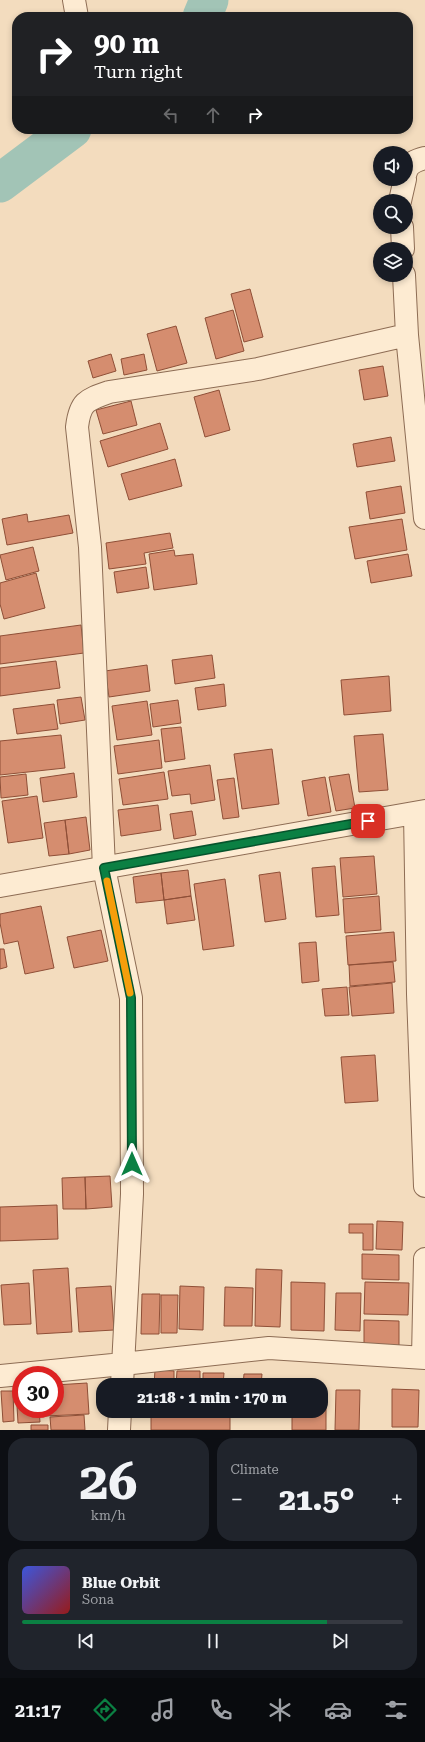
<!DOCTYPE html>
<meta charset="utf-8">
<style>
:root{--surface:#171b24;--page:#20242c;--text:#f1f3f6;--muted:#9ea1a6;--line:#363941;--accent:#0b8043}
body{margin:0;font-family:"Roboto Serif",serif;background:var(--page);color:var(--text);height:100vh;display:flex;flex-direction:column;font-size:15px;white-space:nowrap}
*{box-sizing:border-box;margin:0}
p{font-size:13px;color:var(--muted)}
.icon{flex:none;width:22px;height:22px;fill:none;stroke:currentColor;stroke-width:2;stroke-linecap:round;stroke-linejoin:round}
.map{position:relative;height:1430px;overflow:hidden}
.details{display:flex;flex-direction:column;gap:8px;padding:8px;background:#0d0f14;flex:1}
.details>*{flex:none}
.guide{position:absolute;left:12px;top:12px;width:401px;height:122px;border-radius:16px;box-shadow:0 2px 6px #0003;background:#202124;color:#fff;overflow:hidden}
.buttons{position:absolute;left:373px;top:146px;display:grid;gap:8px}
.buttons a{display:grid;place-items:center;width:40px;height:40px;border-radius:50%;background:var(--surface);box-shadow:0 2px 6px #0003;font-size:20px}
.speed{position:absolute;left:12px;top:1366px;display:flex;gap:8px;font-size:20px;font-weight:700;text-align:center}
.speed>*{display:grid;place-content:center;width:52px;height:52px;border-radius:50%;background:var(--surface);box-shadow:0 2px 6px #0003;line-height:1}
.speed .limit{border:6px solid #d22;background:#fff;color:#111}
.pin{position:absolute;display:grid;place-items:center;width:34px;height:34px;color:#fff;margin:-17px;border-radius:8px;box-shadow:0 2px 6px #0006}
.me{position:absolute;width:44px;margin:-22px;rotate:0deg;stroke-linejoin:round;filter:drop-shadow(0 0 3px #0008)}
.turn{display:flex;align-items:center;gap:14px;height:84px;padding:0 16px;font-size:18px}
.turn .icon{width:52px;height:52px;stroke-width:2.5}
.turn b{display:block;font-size:28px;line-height:34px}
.lanes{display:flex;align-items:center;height:38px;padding:0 16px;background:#0003;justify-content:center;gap:20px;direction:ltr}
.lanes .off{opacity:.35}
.big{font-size:30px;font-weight:800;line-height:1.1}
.details .card{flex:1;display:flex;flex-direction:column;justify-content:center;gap:6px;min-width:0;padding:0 14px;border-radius:16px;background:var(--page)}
.details .dial{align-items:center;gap:0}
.dial b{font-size:52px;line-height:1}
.song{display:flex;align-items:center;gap:12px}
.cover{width:48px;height:48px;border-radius:6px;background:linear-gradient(135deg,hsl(230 70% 55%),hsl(0 70% 35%))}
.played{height:4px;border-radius:2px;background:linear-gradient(90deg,var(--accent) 80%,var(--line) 80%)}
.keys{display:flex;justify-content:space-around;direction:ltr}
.heat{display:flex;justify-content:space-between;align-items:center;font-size:22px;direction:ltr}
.details .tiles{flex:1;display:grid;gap:8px;grid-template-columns:1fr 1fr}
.card:last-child{grid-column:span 2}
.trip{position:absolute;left:96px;top:1378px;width:232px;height:40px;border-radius:16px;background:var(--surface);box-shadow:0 2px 6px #0003;font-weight:800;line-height:40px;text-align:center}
.menu{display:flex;height:64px;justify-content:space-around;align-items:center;background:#090b0e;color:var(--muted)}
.menu .icon{width:28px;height:28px}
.menu .on{color:var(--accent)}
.menu b{font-size:18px;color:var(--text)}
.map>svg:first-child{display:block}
</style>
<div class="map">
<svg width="425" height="1430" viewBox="0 0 425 1430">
<rect width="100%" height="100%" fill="#f3dcbe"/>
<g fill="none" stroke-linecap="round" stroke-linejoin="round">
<path stroke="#a2c4b6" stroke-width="39" d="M202,17L209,0
M0,183L72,129"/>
</g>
<path fill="#d58d6f" stroke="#8f4f37" d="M250,289L263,337L244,342L231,294Z
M233,310L244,351L216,359L205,318Z
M176,326L187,363L157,371L147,334Z
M111,354L116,371L93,378L88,361Z
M144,354L147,370L124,375L121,359Z
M383,366L388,396L364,400L359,370Z
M219,390L230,430L205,437L194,397Z
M131,401L137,425L103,434L96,410Z
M160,423L168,449L108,467L100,441Z
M391,437L395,461L357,467L353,444Z
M175,459L182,486L129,500L121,474Z
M401,486L405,513L370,519L366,492Z
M27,514L28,522L69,515L73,533L7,545L2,519Z
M402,519L407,550L355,559L349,527Z
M170,533L173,548L144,553L146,564L109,569L106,543Z
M33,547L39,571L6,580L0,555Z
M174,550L175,556L193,554L197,584L154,590L149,554Z
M408,554L412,576L371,583L367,561Z
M146,567L149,588L117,593L114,572Z
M36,573L45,608L4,619L0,604V583Z
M81,625L84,653L0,664V636Z
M212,655L215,678L175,684L172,660Z
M56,661L60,688L0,696V668Z
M147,665L150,691L109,697L105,671Z
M389,676L391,711L344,715L341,680Z
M224,684L226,706L198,710L195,688Z
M81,697L85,720L60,724L57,700Z
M178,700L181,723L153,727L150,704Z
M147,701L152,735L117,740L112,706Z
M54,704L58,729L17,734L13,709Z
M181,727L185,759L165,762L161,729Z
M383,734L388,790L359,792L354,736Z
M61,735L65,768L0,775V741Z
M159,740L162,768L118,774L114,746Z
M272,749L279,804L242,809L234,754Z
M210,765L215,800L191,804L190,794L172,796L168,771Z
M164,772L168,799L123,805L119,779Z
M74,773L77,797L43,802L40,778Z
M26,774L28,795L1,798L0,777Z
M349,774L355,808L336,811L329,777Z
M325,777L331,812L308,816L302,781Z
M234,778L239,817L223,819L217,780Z
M37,796L43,838L8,843L2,801Z
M158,805L161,830L121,836L118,810Z
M192,811L196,835L174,839L170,814Z
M86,817L90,850L69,854L65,820Z
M65,820L69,854L49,856L44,823Z
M374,856L377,894L343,897L340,858Z
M335,866L339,915L316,917L312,868Z
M188,870L191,896L164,900L161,873Z
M280,872L286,919L265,922L259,875Z
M161,873L164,900L136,903L133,877Z
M225,879L234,946L203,950L194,884Z
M191,896L195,920L167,924L164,900Z
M379,896L381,930L345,933L343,899Z
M41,906L54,968L25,974L18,941L4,944L0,923V914Z
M101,930L108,961L74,968L67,937Z
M394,932L396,961L348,965L346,936Z
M316,942L319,981L302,983L299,943Z
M0,949H4L7,967L0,969Z
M393,962L395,982L350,986L349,965Z
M392,983L394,1013L352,1016L349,987Z
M347,987L349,1015L325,1016L322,989Z
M375,1055L378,1101L345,1103L341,1057Z
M110,1176L112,1207L86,1209L85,1177Z
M85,1177L86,1209H63L62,1178Z
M57,1205L58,1239L0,1241V1207Z
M377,1221L403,1222L402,1250L376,1249Z
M349,1224H373V1250H363V1233H349Z
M362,1254L399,1255V1280L362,1279Z
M68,1268L72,1332L37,1334L33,1270Z
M256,1269L282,1270L280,1327L255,1326Z
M291,1282L325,1283L324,1331L291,1330Z
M365,1282L409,1283L408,1315L364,1314Z
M29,1283L31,1324L4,1325L1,1285Z
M111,1286L114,1330L79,1332L76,1288Z
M180,1286L204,1287L203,1330L179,1329Z
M225,1287L253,1288L252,1326H224Z
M336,1293H361L360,1331L335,1330Z
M142,1294H160L159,1334H141Z
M161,1295H178L177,1333H161Z
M364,1320L399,1321V1346L364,1345Z
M155,1370L174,1371V1385H154Z
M177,1371H200V1385H176Z
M203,1373H224L223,1385H203Z
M244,1374H262L261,1385H243Z
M87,1383L89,1414L45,1416L44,1409H55V1385Z
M21,1388V1409H39L40,1422L18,1423L16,1389Z
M392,1389L419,1390L418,1427H392Z
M336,1390H360L359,1430H335Z
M1,1391H13L14,1421L3,1422Z
M321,1402H326V1430H292V1411H321Z
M151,1411H230V1430H151Z
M84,1415L85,1430H51L50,1417Z
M31,1425H48V1430H31Z"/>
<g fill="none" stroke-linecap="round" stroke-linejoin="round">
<g stroke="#8d6c54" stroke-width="24">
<path id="minor" d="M74,0L77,17
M406,172C408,163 417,160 425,158
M400,201L405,179
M402,227L403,249
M404,275L407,335L425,518
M415,813L418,994L425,1186
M0,886L425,811
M423,1358L425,1259
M0,1376L123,1364L269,1348L425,1358
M122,1385L132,1194L131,998L104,868L90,547L77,427C80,402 86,400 109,392L258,369L407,335
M119,1430L120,1411"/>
</g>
<use href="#minor" stroke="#fdebd2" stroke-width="22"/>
</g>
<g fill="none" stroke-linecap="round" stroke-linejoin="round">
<g stroke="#07532c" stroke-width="10">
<path id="route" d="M132,1164L131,998L104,868L368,821"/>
</g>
<use href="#route" stroke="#0b8043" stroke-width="7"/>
<path stroke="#f59e0b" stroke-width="7" d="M107,881L130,993"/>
</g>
</svg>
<div class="buttons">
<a><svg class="icon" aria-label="sound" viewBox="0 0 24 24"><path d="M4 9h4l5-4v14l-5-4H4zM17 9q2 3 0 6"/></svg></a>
<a><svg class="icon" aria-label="search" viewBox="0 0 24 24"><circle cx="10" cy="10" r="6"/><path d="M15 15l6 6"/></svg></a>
<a><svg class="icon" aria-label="layers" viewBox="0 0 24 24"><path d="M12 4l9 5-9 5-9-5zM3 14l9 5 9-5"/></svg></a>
</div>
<div class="speed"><div class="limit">30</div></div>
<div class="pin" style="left:368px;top:821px;background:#d93025"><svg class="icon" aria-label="arrive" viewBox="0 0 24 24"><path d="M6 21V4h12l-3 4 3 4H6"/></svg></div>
<svg class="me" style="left:132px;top:1164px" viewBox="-20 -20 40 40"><path d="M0-17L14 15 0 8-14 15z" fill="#0b8043" stroke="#fff" stroke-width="4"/></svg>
<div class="trip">21:18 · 1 min · 170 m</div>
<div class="guide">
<div class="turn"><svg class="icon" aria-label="right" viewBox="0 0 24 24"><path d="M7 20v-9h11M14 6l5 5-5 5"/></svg><div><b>90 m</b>Turn right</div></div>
<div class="lanes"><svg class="icon off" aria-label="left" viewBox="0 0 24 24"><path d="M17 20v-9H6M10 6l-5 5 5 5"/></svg><svg class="icon off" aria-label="ahead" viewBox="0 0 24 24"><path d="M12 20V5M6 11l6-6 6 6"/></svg><svg class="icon" aria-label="right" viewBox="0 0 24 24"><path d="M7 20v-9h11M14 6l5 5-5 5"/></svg></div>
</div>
</div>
<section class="details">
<div class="tiles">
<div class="card dial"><b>26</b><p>km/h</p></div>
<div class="card"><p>Climate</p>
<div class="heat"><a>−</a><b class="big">21.5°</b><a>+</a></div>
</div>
<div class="card">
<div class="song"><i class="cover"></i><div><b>Blue Orbit</b><p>Sona</p></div></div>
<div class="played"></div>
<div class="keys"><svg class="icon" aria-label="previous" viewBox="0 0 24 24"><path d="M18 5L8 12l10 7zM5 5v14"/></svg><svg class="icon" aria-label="pause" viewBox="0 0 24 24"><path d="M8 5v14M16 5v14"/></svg><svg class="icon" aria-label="next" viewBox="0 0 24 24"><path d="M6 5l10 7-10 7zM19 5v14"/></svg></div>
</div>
</div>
</section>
<nav class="menu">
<b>21:17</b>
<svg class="icon on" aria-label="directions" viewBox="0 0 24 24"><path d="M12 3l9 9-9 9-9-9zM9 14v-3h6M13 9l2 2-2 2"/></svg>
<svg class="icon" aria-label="music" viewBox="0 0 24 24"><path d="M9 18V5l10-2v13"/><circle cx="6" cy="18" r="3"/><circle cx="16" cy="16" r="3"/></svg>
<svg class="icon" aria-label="phone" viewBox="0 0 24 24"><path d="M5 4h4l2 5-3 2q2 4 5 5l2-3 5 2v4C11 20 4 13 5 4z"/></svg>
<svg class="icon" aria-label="climate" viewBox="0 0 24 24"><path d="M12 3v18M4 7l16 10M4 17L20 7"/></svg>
<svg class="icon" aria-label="car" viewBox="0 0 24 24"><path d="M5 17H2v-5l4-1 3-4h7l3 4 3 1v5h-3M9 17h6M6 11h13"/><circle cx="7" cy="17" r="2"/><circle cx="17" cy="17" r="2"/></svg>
<svg class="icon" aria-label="filters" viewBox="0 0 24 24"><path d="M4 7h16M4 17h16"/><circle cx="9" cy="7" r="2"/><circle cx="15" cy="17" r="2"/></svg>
</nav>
